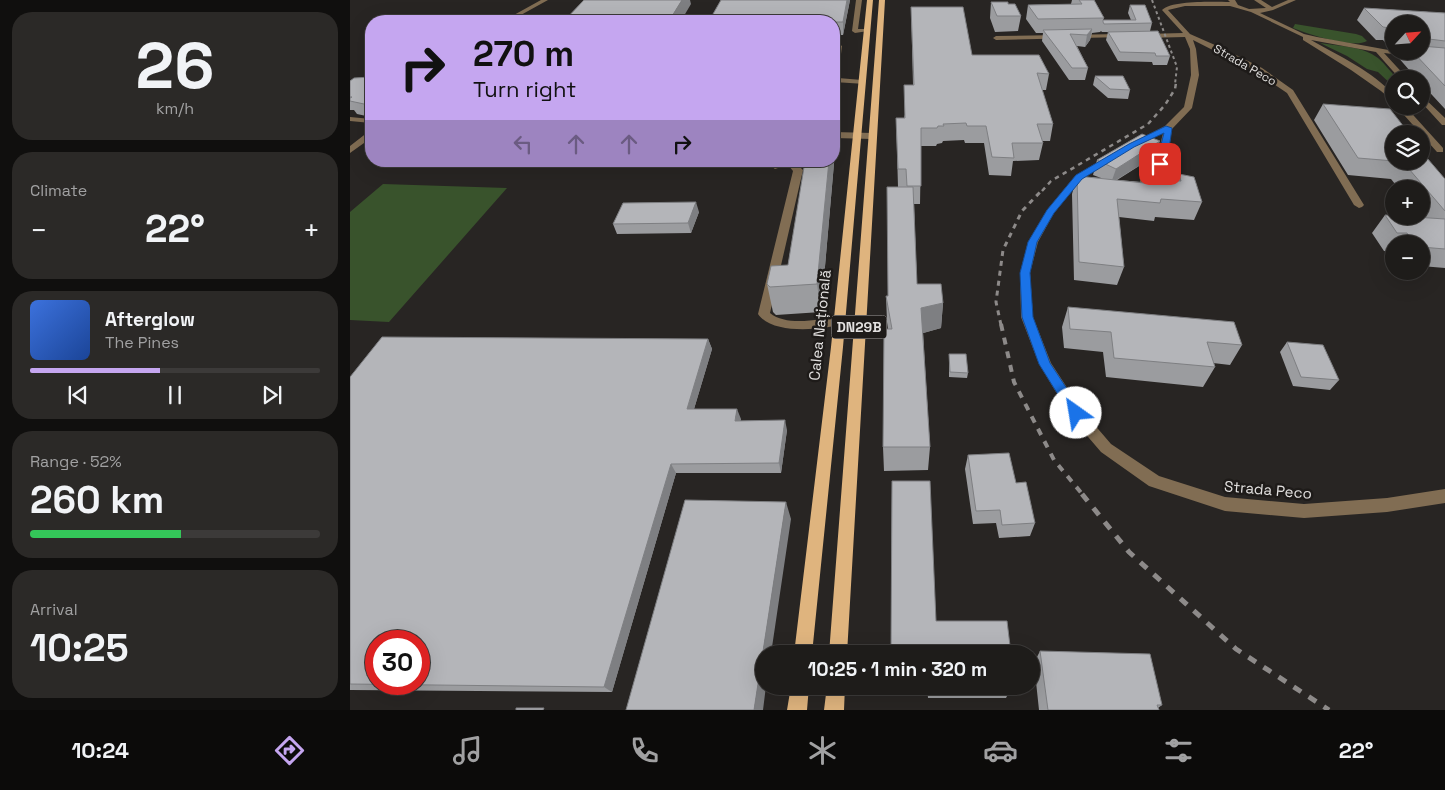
<!DOCTYPE html>
<meta charset="utf-8">
<style>
:root{--surface:#1e1c1a;--page:#2b2927;--text:#f1f3f6;--muted:#a1a1a2;--line:#3c3a39;--accent:#c5a6f0}
body{margin:0;font-family:"Space Grotesk",sans-serif;background:var(--page);color:var(--text);height:100vh;display:flex;flex-direction:column;font-size:19px;white-space:nowrap}
*{box-sizing:border-box;margin:0}
p{font-size:16px;color:var(--muted)}
.icon{flex:none;width:28px;height:28px;fill:none;stroke:currentColor;stroke-width:2;stroke-linecap:round;stroke-linejoin:round}
.map{position:relative;flex:1;overflow:hidden}
.drawer{display:flex;flex-direction:column;gap:12px;padding:12px;background:#100f0e;width:350px}
.drawer>*{flex:none}
.guide{position:absolute;left:15px;top:15px;width:475px;height:152px;border-radius:20px;box-shadow:0 5px 20px #0002,0 0 0 1px var(--line);background:#c5a6f0;color:#111;overflow:hidden}
.needle{width:32px;rotate:64deg}
.fabs{position:absolute;left:1035px;top:15px;display:grid;gap:10px}
.fabs a{display:grid;place-items:center;width:45px;height:45px;border-radius:50%;background:var(--surface);box-shadow:0 5px 20px #0002,0 0 0 1px var(--line);font-size:25px}
.speed{position:absolute;left:15px;top:630px;display:flex;gap:10px;font-size:25px;font-weight:700;text-align:center}
.speed>*{display:grid;place-content:center;width:65px;height:65px;border-radius:50%;background:var(--surface);box-shadow:0 5px 20px #0002,0 0 0 1px var(--line);line-height:1}
.speed .limit{border:8px solid #d22;background:#fff;color:#111}
.pin{position:absolute;display:grid;place-items:center;width:42px;height:42px;color:#fff;margin:-21px;border-radius:10px;box-shadow:0 2px 8px #0006}
.me{position:absolute;width:55px;margin:-28px;rotate:328deg;stroke-linejoin:round;filter:drop-shadow(0 0 4px #0008)}
.turn{display:flex;align-items:center;gap:18px;height:105px;padding:0 25px;font-size:22px}
.turn .icon{width:65px;height:65px;stroke-width:2.5}
.turn b{display:block;font-size:35px;line-height:42px}
.lanes{display:flex;align-items:center;height:48px;padding:0 25px;background:#0003;justify-content:center;gap:25px;direction:ltr}
.lanes .off{opacity:.35}
.big{font-size:38px;font-weight:700;line-height:1.1}
.drawer .card{flex:1;display:flex;flex-direction:column;justify-content:center;gap:8px;min-width:0;padding:0 18px;border-radius:20px;background:var(--page)}
.drawer .dial{align-items:center;gap:0}
.dial b{font-size:65px;line-height:1}
.song{display:flex;align-items:center;gap:15px}
.cover{width:60px;height:60px;border-radius:8px;background:linear-gradient(135deg,hsl(220 70% 55%),hsl(220 70% 35%))}
.played{height:5px;border-radius:2px;background:linear-gradient(90deg,var(--accent) 45%,var(--line) 45%)}
.keys{display:flex;justify-content:space-around;direction:ltr}
.heat{display:flex;justify-content:space-between;align-items:center;font-size:28px;direction:ltr}
.charge{height:8px;border-radius:4px;background:linear-gradient(90deg,#34c759 52%,var(--line) 0)}
.trip{position:absolute;left:405px;top:645px;width:285px;height:50px;border-radius:25px;background:var(--surface);box-shadow:0 5px 20px #0002,0 0 0 1px var(--line);font-weight:700;line-height:50px;text-align:center}
.tabs{display:flex;height:80px;justify-content:space-around;align-items:center;background:#0c0b0a;color:var(--muted)}
.tabs .icon{width:35px;height:35px}
.tabs .on{color:var(--accent)}
.tabs b{font-size:22px;color:var(--text)}
main{display:flex;flex:1;min-height:0}
.map>svg:first-child{display:block}
</style>
<main>
<section class="drawer">
<div class="card dial"><b>26</b><p>km/h</p></div>
<div class="card"><p>Climate</p>
<div class="heat"><a>−</a><b class="big">22°</b><a>+</a></div>
</div>
<div class="card">
<div class="song"><i class="cover"></i><div><b>Afterglow</b><p>The Pines</p></div></div>
<div class="played"></div>
<div class="keys"><svg class="icon" aria-label="previous" viewBox="0 0 24 24"><path d="M18 5L8 12l10 7zM5 5v14"/></svg><svg class="icon" aria-label="pause" viewBox="0 0 24 24"><path d="M8 5v14M16 5v14"/></svg><svg class="icon" aria-label="next" viewBox="0 0 24 24"><path d="M6 5l10 7-10 7zM19 5v14"/></svg></div>
</div>
<div class="card"><p>Range · 52%</p><b class="big">260 km</b><div class="charge"></div></div>
<div class="card"><p>Arrival</p><b class="big">10:25</b></div>
</section>
<div class="map">
<svg width="1095" height="710" viewBox="0 0 1095 710">
<rect width="100%" height="100%" fill="#282523"/>
<path fill="#39532c" d="M945,24L1006,34L1012,36L1017,41C1003,49 958,34 943,28Z
M970,43C988,46 1013,46 1028,58C1035,64 1041,72 1047,79H1044V87L1028,72L1017,69L997,56Z
M33,184L157,188L39,322L0,320V212Z"/>
<g fill="none" stroke-linecap="round" stroke-linejoin="round">
<path fill="#816d53" fill-rule="evenodd" d="M191,0H198L160,21H153Z
M506,0H512L508,29H518V31L505,33L502,31Z
M878,0H885L888,5L899,9L916,8L904,0H911L922,7L938,0H946L923,10L910,13L954,34L967,37L1044,51L1095,56V60L1034,53L1058,79H1050L1026,52L961,40C989,56 1022,71 1044,95V102L1031,91L1001,70L953,40V37L901,12L880,6H835L818,10L840,34L874,49L912,68L943,90L1014,205L1012,207L1009,208L1004,205L937,93L906,72L843,40L846,49L849,75L842,108L822,129L819,149L814,164L800,172L797,187L794,188L789,185L793,169L806,162L813,133L787,146L780,144L815,126L834,107L841,75L840,49L835,37L795,38L792,36L795,34L833,33L812,10C823,0 864,2 880,2Z
M772,34L774,35V37L646,40L643,38L646,36Z
M489,44L492,46L488,78L512,80H515V84L484,82L486,46Z
M1071,95L1095,118V125H1092L1071,102Z
M1046,106H1055L1093,148V152H1087Z
M0,117L21,119V123L0,121Z
M18,132H21V138L0,153V146Z
M484,132L522,133L526,136L522,139L484,138Z
M760,155L763,156V160L732,179L704,213L688,242L680,273L683,317L701,363L731,409L761,444L809,476L875,497L954,504L1037,498L1095,489V503L1037,512L954,518L875,511L799,486L751,452L721,417L689,364L671,317L670,273L678,242L697,210L726,175Z
M422,161H431L428,168L425,169L421,166Z
M440,161H448V165L453,170L420,313C437,327 469,319 489,317L495,321L493,324C472,330 422,335 408,314L443,171L439,166Z"/>
<path fill="#dfb47e" fill-rule="evenodd" d="M517,0H523L493,347L462,654H444L481,347Z
M529,0H535L497,654H479Z
M441,686H459L457,710H437Z
M477,686H495L494,710H474Z"/>
<path stroke="#8d8a89" stroke-width="2" stroke-dasharray="3 3" stroke-linecap="butt" d="M802,0L827,67L825,84"/>
<path stroke="#8d8a89" stroke-width="2.5" stroke-dasharray="4.5 4.5" stroke-linecap="butt" d="M692,191L701,181L798,124L815,105L825,89L826,83"/>
<path stroke="#8d8a89" stroke-width="3" stroke-dasharray="5 5" stroke-linecap="butt" d="M651,325L646,302L653,250L672,211L693,189"/>
<path stroke="#8d8a89" stroke-width="4" stroke-dasharray="7 7" stroke-linecap="butt" d="M651,324L664,382L704,460L733,495"/>
<path stroke="#8d8a89" stroke-width="5" stroke-dasharray="9 9" stroke-linecap="butt" d="M732,494L779,552L886,649L979,710"/>
</g>
<path fill="#9b9c9f" d="M371,0H500L493,35H484V21Z
M722,0H744L754,18L753,20H781L778,13L780,5L802,23L800,31L820,56L817,65H803L802,62L768,61L756,40L758,32H752L751,31L750,32L742,33L740,40L735,47L727,46L738,68L735,80H719L692,41L693,33H686L676,19L678,5L721,4Z
M641,2L658,4L671,16L668,31L645,32L640,18Z
M561,7L622,55L699,74L696,90H692L703,124L700,141H692L693,143L689,160L663,161L661,176L639,175L634,143H615L614,140L593,141L592,143L587,144L586,146H571L570,204H564L567,284L593,303L591,328L573,333L580,447L578,470L534,471L533,447L538,329L537,322L536,296H538L548,187L546,118H554L563,85Z
M1014,8L1095,13V109L1071,83V79H1067L1047,56L1050,51H1071V24H1044V49L1040,48L1033,40H1026L1007,20Z
M745,76L780,90L778,99L758,98L743,85Z
M21,77V117L7,114L4,110H0V81Z
M973,104L1058,132L1057,134L1071,161L1095,179V268L1071,266V244H1044V252L1034,251L1022,233L1035,215L1072,217L1071,216V189H1049L1041,179L998,175L964,120Z
M484,140L485,152L471,312L426,315L423,312L417,284L438,265L455,162H451V161H484Z
M805,156L767,180L792,182L794,178L826,181L829,174L852,202L844,220L805,217L804,221L769,217L774,267L767,285L724,280L722,194L727,176L751,178L743,175L747,160Z
M349,212L341,233L267,234L263,224Z
M718,307L892,345L880,365L863,363L865,367L853,387L756,377L753,352L714,348L712,327Z
M358,339L362,349L344,409L391,419L390,421L437,430L431,473H326L262,692L0,690V377Z
M937,342L989,380L980,390L943,386L930,352Z
M599,354L618,373L617,378L599,377Z
M618,455L666,483L685,523L680,536L649,538L646,523L623,524L615,469Z
M542,481L586,621L661,654H541Z
M690,651L812,705L808,708L809,710H689L684,663Z
M577,686H662L656,698H578Z"/>
<path fill="#7e7f82" d="M332,0H340L341,4L331,21H319Z
M497,0H500L493,35V22Z
M742,29L740,40L735,47L737,35Z
M21,98V114L14,104Z
M484,140L485,152L471,312L467,284L479,161H484Z
M810,141L805,156L761,183L766,169Z
M346,202L349,212L341,233L338,223Z
M593,303L591,328L570,334L571,308Z
M358,339L362,349L341,419L337,409Z
M387,409L391,419L388,430L385,421Z
M435,420L437,430L431,473L429,463Z
M321,464L326,473L262,692L254,687Z
M436,502L441,519L421,654H414V686H416L413,710H404Z"/>
<path fill="#b4b5b9" stroke="#7e7f82" fill-rule="evenodd" d="M234,0H332L319,21H214Z
M371,0H497L493,22H484V21H359Z
M729,0H744L754,18L688,19L678,5L732,4Z
M641,2H658V4H665L671,16H647Z
M780,5H795L802,23L754,24L753,22V20H786Z
M561,7H613L622,55H689L699,74L687,73L703,124H687L693,143H662L664,158L642,157L636,126H617L616,123L593,124L594,126H588L587,128H571V186H557L556,169H548L546,118H555L554,85H564Z
M1014,8L1095,13V41L1071,38V24H1044V32L1040,28L1033,27Z
M742,29L737,35L720,34L738,68H722L693,30Z
M808,31L820,56H806L805,53L770,52L758,32Z
M1071,46L1095,48V86L1062,51H1071Z
M745,76H773L780,90L760,89Z
M21,77V98L14,104L0,101V98L2,97H0V81L4,78Z
M973,104L1040,109L1058,132H1055L1056,134H1044V161L1008,158Z
M792,134L810,141L766,169L747,160Z
M1071,151L1095,179V211L1053,162L1044,161H1071Z
M455,161H479L467,284L420,287L417,284L421,266L438,265Z
M829,174L844,177L852,202L811,199L810,203L767,199L774,267L729,262L727,176L804,184L794,178L831,181Z
M537,187H563L567,284H591L593,303L571,308L580,447H533L534,329H542L536,296H538Z
M346,202L338,223L263,224L273,203Z
M1035,215L1095,219V249L1071,247V244H1064L1057,233H1047Z
M718,307L884,322L892,345L857,342L865,367L764,358L761,332L720,329Z
M32,337L358,339L337,409H387L385,421L435,420L429,463L321,464L254,687L0,684V377ZM26,641H69V684H26Z
M937,342L973,345L989,380L951,377Z
M599,354H616L618,373L600,372Z
M659,453L666,483L676,482L685,523L652,525L650,510L626,511L618,455Z
M542,481H580L586,621H657L661,654L541,653Z
M335,500L436,502L404,710H276Z
M690,651L800,654L812,705H807L809,710H698Z
M166,708H194L193,710H166Z"/>
<path fill="#1a73e8" stroke="#114b97" d="M816,126L822,128L819,149L813,166L806,164L814,133L784,147L732,179L704,213L687,242L680,273L683,317L700,363L733,413L731,417H722L689,364L672,317L670,273L678,242L697,210L726,175L779,144Z"/>
<g text-anchor="middle" stroke-width="5" stroke-linejoin="round" paint-order="stroke">
<g font-size="12" fill="#e2e0df" stroke="#1e1b19">
<text transform="translate(895 65) rotate(30)" y="4">Strada Peco</text>
</g>
<rect fill="#1e1b19" stroke="#a7a5a4" stroke-width="1" x="481.5" y="315.5" width="55" height="23" rx="4"/>
<g font-size="14" font-weight="bold" fill="#e2e0df">
<text x="509" y="332">DN29B</text>
</g>
<g font-size="15" fill="#e2e0df" stroke="#1e1b19">
<text transform="translate(470 325) rotate(-84)" y="5">Calea Națională</text>
<text transform="translate(918 490) rotate(5)" y="5">Strada Peco</text>
</g>
</g>
</svg>
<div class="fabs">
<a><svg class="needle" viewBox="-14 -14 28 28"><path d="M0-13l5 13h-10z" fill="#e53935"/><path d="M0 13l5-13h-10z" fill="#a1a1a2"/></svg></a>
<a><svg class="icon" aria-label="search" viewBox="0 0 24 24"><circle cx="10" cy="10" r="6"/><path d="M15 15l6 6"/></svg></a>
<a><svg class="icon" aria-label="layers" viewBox="0 0 24 24"><path d="M12 4l9 5-9 5-9-5zM3 14l9 5 9-5"/></svg></a>
<a>+</a>
<a>−</a>
</div>
<div class="speed"><div class="limit">30</div></div>
<div class="pin" style="left:810px;top:164px;background:#d93025"><svg class="icon" aria-label="arrive" viewBox="0 0 24 24"><path d="M6 21V4h12l-3 4 3 4H6"/></svg></div>
<svg class="me" style="left:726px;top:413px" viewBox="-20 -20 40 40"><circle r="19" fill="#fff"/><path d="M0-13L10 11 0 6-10 11z" fill="#1a73e8"/></svg>
<div class="trip">10:25 · 1 min · 320 m</div>
<div class="guide">
<div class="turn"><svg class="icon" aria-label="right" viewBox="0 0 24 24"><path d="M7 20v-9h11M14 6l5 5-5 5"/></svg><div><b>270 m</b>Turn right</div></div>
<div class="lanes"><svg class="icon off" aria-label="left" viewBox="0 0 24 24"><path d="M17 20v-9H6M10 6l-5 5 5 5"/></svg><svg class="icon off" aria-label="ahead" viewBox="0 0 24 24"><path d="M12 20V5M6 11l6-6 6 6"/></svg><svg class="icon off" aria-label="ahead" viewBox="0 0 24 24"><path d="M12 20V5M6 11l6-6 6 6"/></svg><svg class="icon" aria-label="right" viewBox="0 0 24 24"><path d="M7 20v-9h11M14 6l5 5-5 5"/></svg></div>
</div>
</div>
</main>
<nav class="tabs">
<b>10:24</b>
<svg class="icon on" aria-label="directions" viewBox="0 0 24 24"><path d="M12 3l9 9-9 9-9-9zM9 14v-3h6M13 9l2 2-2 2"/></svg>
<svg class="icon" aria-label="music" viewBox="0 0 24 24"><path d="M9 18V5l10-2v13"/><circle cx="6" cy="18" r="3"/><circle cx="16" cy="16" r="3"/></svg>
<svg class="icon" aria-label="phone" viewBox="0 0 24 24"><path d="M5 4h4l2 5-3 2q2 4 5 5l2-3 5 2v4C11 20 4 13 5 4z"/></svg>
<svg class="icon" aria-label="climate" viewBox="0 0 24 24"><path d="M12 3v18M4 7l16 10M4 17L20 7"/></svg>
<svg class="icon" aria-label="car" viewBox="0 0 24 24"><path d="M5 17H2v-5l4-1 3-4h7l3 4 3 1v5h-3M9 17h6M6 11h13"/><circle cx="7" cy="17" r="2"/><circle cx="17" cy="17" r="2"/></svg>
<svg class="icon" aria-label="filters" viewBox="0 0 24 24"><path d="M4 7h16M4 17h16"/><circle cx="9" cy="7" r="2"/><circle cx="15" cy="17" r="2"/></svg>
<b>22°</b>
</nav>
